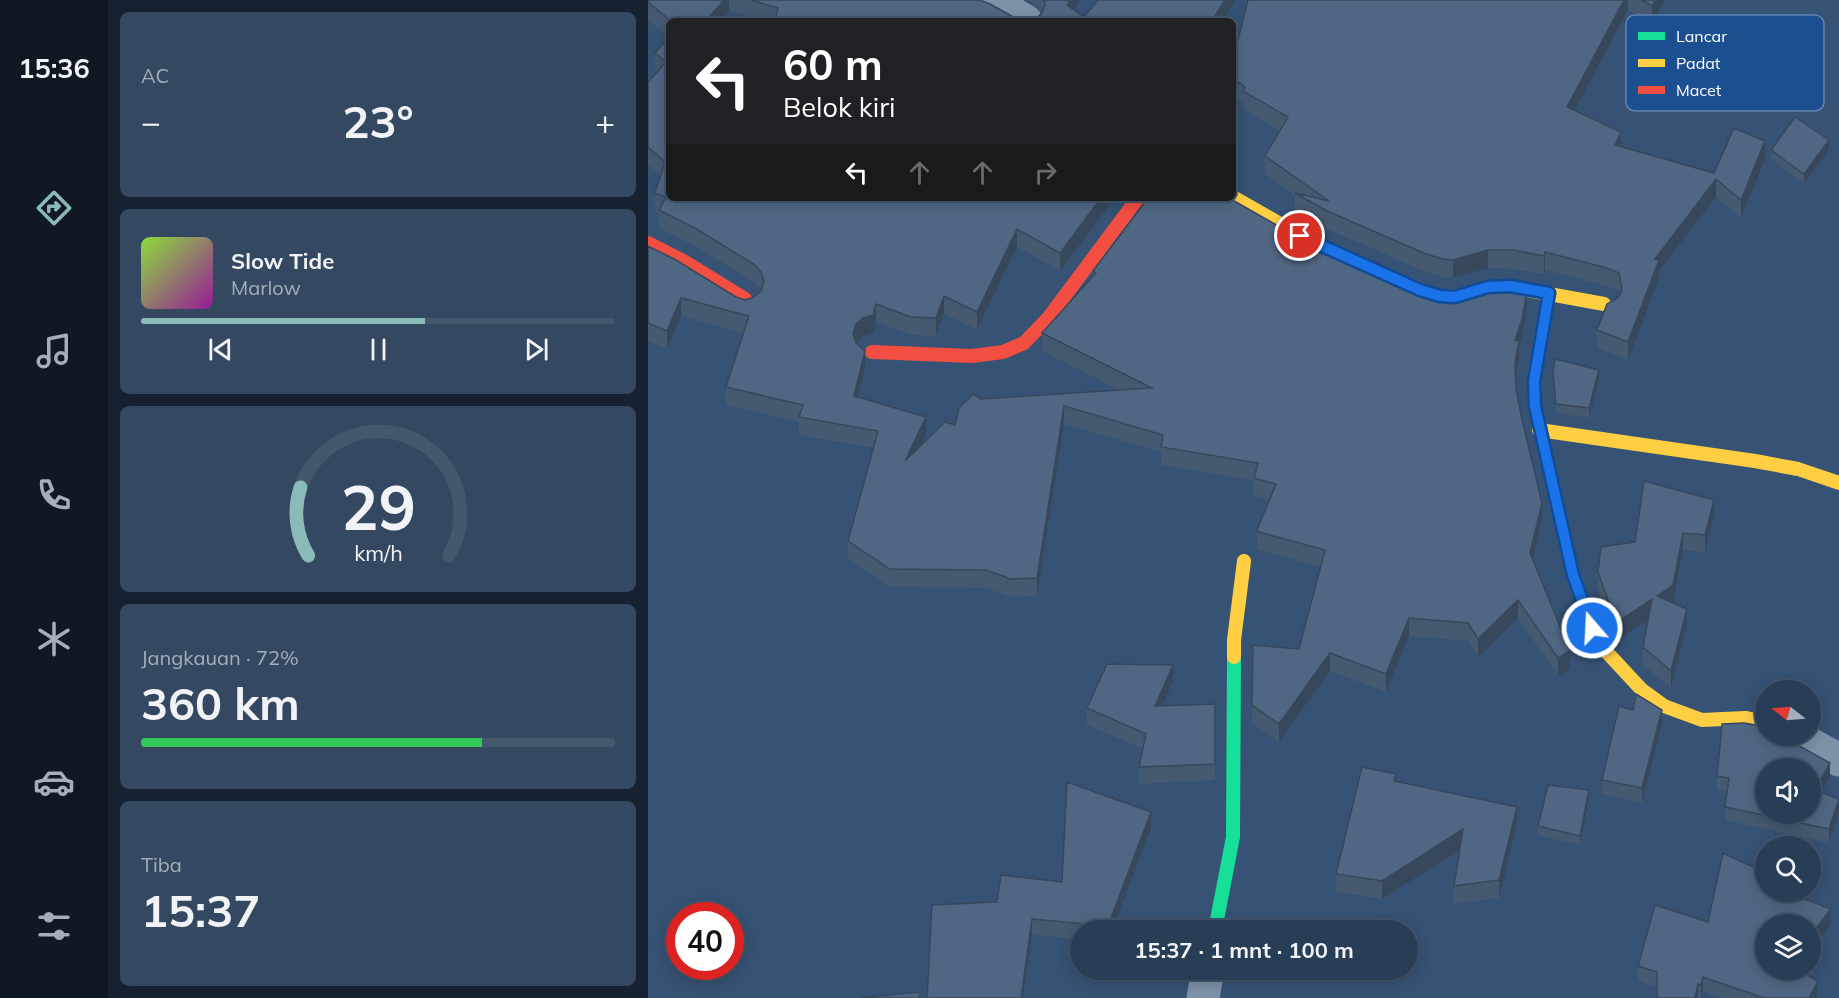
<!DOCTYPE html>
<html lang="id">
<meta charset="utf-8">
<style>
:root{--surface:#283e57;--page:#344961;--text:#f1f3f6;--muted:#a5aeba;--line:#44576d;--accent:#8bbbb9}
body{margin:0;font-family:Mulish,sans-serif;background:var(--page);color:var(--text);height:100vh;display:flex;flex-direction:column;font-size:22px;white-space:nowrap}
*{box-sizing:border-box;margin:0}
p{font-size:20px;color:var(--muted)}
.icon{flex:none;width:33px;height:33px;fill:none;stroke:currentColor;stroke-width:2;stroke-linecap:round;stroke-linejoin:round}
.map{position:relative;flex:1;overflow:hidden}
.side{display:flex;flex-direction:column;gap:12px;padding:12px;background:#162230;width:540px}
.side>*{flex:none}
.banner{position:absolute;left:18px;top:18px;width:570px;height:183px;border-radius:9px;box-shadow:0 3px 15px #0003,0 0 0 2px var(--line);background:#202124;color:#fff;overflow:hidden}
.needle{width:39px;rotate:287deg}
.buttons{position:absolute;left:1107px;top:680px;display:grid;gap:12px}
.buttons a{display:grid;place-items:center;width:66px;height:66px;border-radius:50%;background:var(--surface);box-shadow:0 3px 15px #0003,0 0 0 2px var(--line);font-size:30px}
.speed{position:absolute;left:18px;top:902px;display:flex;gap:12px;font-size:30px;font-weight:700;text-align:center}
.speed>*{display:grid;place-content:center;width:78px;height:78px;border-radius:50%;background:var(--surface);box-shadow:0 3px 15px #0003,0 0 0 2px var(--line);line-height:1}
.speed .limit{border:9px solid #d22;background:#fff;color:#111}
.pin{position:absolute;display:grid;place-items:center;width:51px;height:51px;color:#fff;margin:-26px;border:3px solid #fff;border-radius:50%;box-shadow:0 2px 6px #0007}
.me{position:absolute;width:66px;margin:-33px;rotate:341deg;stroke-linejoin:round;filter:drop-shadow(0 0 4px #0008)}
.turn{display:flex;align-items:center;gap:21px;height:126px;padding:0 18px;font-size:27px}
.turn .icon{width:78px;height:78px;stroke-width:2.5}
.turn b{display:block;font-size:42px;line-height:51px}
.lanes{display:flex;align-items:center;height:57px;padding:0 18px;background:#0003;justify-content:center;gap:30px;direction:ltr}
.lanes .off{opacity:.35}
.big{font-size:45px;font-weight:700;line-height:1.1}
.side .widget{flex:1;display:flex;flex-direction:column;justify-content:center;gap:9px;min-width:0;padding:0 21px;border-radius:9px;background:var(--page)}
.side .dial{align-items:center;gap:0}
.dial svg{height:156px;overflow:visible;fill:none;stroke:var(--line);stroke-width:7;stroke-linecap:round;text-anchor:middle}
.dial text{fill:var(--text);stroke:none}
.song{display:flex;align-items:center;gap:18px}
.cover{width:72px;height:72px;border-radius:9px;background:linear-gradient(135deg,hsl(90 70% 55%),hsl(300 70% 35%))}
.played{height:6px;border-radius:3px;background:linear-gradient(90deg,var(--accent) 60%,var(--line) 60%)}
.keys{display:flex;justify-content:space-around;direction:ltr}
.heat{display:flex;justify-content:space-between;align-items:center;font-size:33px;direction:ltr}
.charge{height:9px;border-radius:4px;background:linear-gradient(90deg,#34c759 72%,var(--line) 0)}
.trip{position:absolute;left:422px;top:920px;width:348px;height:60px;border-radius:30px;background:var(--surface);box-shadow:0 3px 15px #0003,0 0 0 2px var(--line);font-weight:700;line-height:60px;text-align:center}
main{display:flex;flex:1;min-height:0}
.menu{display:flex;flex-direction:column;width:108px;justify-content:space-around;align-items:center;background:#101923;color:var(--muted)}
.menu .icon{width:42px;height:42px}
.menu .on{color:var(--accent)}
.menu b{font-size:27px;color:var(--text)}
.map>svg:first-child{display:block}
</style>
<main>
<nav class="menu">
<b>15:36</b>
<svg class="icon on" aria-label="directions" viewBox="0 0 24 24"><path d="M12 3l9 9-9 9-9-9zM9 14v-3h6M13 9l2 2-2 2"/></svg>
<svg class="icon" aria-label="music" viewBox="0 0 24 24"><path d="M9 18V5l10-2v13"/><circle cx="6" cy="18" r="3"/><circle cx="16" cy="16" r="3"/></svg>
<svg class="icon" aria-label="phone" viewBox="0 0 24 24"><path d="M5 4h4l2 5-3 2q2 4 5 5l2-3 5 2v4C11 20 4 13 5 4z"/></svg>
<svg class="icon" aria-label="climate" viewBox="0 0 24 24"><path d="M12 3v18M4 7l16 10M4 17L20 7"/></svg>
<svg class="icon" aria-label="car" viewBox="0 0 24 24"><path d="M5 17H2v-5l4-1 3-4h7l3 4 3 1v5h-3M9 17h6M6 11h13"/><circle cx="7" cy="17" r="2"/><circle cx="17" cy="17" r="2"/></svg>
<svg class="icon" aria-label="filters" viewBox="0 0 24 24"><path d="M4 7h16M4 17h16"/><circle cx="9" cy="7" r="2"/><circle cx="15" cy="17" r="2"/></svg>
</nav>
<section class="side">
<div class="widget"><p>AC</p>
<div class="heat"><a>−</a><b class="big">23°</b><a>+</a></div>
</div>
<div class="widget">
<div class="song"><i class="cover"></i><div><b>Slow Tide</b><p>Marlow</p></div></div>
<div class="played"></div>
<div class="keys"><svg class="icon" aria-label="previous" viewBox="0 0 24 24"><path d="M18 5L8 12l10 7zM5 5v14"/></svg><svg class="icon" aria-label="pause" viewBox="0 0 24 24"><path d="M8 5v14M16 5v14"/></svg><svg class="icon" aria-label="next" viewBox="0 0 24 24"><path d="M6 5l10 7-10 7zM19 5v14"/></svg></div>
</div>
<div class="widget dial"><svg viewBox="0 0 100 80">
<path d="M14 69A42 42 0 1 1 86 69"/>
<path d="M14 69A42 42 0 0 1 10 34" stroke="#8bbbb9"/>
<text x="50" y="56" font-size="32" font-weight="700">29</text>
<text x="50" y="72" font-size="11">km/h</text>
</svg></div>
<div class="widget"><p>Jangkauan · 72%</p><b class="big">360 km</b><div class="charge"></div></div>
<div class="widget"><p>Tiba</p><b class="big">15:37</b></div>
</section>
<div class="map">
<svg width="1191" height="998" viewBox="0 0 1191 998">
<rect width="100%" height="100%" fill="#365274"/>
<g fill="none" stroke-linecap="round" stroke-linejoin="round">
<path stroke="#7d92a8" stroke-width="33" d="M342,0L378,21
M1146,735L1191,760
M555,998L560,969"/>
<path stroke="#16e098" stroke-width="14" d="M567,930L585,837L586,657"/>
<path stroke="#ffcf43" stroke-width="14" d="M585,197L669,245L772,290L792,296L807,297L840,287H863L956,304
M901,293L886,381L887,406L925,575L944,628L954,647L994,690L1016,706L1054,720L1097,718L1118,722
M891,430L1107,461L1150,469L1191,483
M586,657V640L596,561"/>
<path stroke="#f24e42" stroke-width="14" d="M0,243L37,262L97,299
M224,352L324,356L355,352L376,343L401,317L490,198"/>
</g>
<path fill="#455971" d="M0,0H332L369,19L375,21H113L81,11L73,21H21V198H467L412,271L369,247L329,330L296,314L288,336L263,335L228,322L225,333L215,336L208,343L217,369L210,397L278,435L274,445L307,425L333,399L472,390L394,351V333L445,276V271L662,244L767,290L787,296L879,309L874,337L871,348V359L868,378V389L894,521L885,559L922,669L910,676L870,618L830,657L820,641L761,636L738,692L682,671L631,742L604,723L605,645L651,649L673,567L611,550L609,548V530L621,500L606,496V481L513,465V452L416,424L389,596L363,597L338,588L242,587L200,559V541L226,448L151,435V422L78,405V387L95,333L33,316L19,349L0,341V246L88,297L97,300L106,297L113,291V290L107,283L47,246L11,228V213L7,211V193L12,176L0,165V82L9,73L7,71V53L21,37L0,20Z
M379,0H432L426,10L436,17L450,0H587L575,21H380L388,19L394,12L388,5Z
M600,0H1017L1004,24L980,10L927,111L973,147L1066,173L1117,160L1093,218L1068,197L1011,271V278L980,360L949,348V330L970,298L972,294L971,291L959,286L897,270L896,274L866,269L840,268L805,278L795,277L778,272L677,228L647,211V195L617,174V156L632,131L595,109V103L585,96V60Z
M1123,150H1181L1156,184L1123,159Z
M905,373L951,380L941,418L908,413Z
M1066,517L1057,552L1035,550L1025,602L1024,603L1039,626L1023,688L995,665V647L1000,619L971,639L961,620L950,589V572L987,542Z
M525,681L514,706L567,704V780L491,784V767L495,749L439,725V708Z
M1014,725L994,803L954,794V780Z
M1069,776H1182L1173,792L1191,813L1181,843L1077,820V807L1079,791L1069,790Z
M748,781L869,825L851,898L806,904V886L812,850L734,899L688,892V874Z
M941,799L932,845L890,835V826Z
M503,828L464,930H432V939L384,935L375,998H279L349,902L414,882Z
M1116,884L1183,924L1149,970L1170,997L1169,998H1072L1055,992L1053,998H1009V987L990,981V966L1060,922Z
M499,969H534L531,978Z"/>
<path fill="#38485c" d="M76,0H81V11L73,21H58Z
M422,0H432L420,21L419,5Z
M577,0H587L575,21H564Z
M976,0H980V10L919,125V107Z
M1007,0H1017L1004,24V6Z
M973,132V150L967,145Z
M1181,140V150L1156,184V174Z
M1117,141V160L1093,218V200Z
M1068,179V197L1011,271V278L980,360V342L1007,259Z
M453,198H467L412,271V253Z
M369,229V247L329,330V312Z
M840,250V268L805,278V260Z
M897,252V270L896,274V256Z
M879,291V309L874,337L871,348V359L867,382V340Z
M296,296V314L288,336V318Z
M33,298V316L19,349V331Z
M228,304V322L225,333L215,336L208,343L205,333L208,324Z
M217,351V369L206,414V396Z
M951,370V380L941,418V408Z
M416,406V424L389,596V578Z
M278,417V435L257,479V461Z
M1066,500V517L1057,552V535Z
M894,503V521L882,571V553Z
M1035,533V550L1025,602L1009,613V596Z
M1004,599V617L971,639V621Z
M870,600V618L830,657V639Z
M1039,609V626L1023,688V671Z
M761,618V636L738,692V674Z
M922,651V669L910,676V658Z
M682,653V671L631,742V724Z
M525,665V681L507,722V706Z
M1014,710V725L994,803V788Z
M1182,763V776L1167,803V790Z
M941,790V799L932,845V836Z
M1191,799V813L1181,843V829Z
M869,807V825L851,898V880Z
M503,812V828L464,930H460V926Z
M815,829V848L734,899V881Z
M1116,872V887L1113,882Z
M1183,909V924L1162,952V936Z
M384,919V935L375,998H373Z
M531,969H534L531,978Z
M1055,977V992L1053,998V985Z
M1170,981L1169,998H1161Z
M1050,984V998H1047Z"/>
<path fill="#506783" stroke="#38485c" stroke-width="1.5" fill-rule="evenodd" d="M0,0H76L58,21H23L0,2Z
M103,0H332L342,4L369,19L375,21H135L127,19L130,8Z
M396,0H422L419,5L436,17L450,0H577L564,21H380L388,19L394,13L397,4Z
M600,0H976L919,107L973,132L967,145L1066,173L1086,128L1117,141L1093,200L1068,179L1007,259L1011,260L980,342L949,330L959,304L970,298L974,290L971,273L959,268L897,252L896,256L866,250H840L805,260L795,259L778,254L677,210L647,193L681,201L617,156L640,117L595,91L597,87L585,78V60Z
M994,0H1007L1004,6Z
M21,37V198H453L412,253L369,229L329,312L296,296L288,318L263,317L228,304L225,315L215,318L208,324L205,333L208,343L217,351L206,396L278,417L257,461L297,422L307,425L311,408L325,394L333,399L504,388L394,333L448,273L445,271L500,198H581L662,244L767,290L787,296L806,298L843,288H861L879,291L874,319L867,340L871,341L867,364L868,389L874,419L894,503L882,553L922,651L910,658L870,600L830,639L820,623L761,618L738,674L682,653L631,724L604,705L605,645L651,649L677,550L611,532L609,530L628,484L606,478L610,463L513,447L515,435L416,406L389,578L363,579L338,570L242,569L200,541L230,431L151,417L155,405L78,387L101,316L33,298L19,331L0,323V246L28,260L88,297L97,300L106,297L113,291L116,281L113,272L107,265L47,228L11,210L18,197L7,193L17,162L0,147V82L18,62L7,53Z
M1147,117L1181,140L1156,174L1123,150Z
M907,359L951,370L941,408L908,404L905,373Z
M996,481L1066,500L1057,535L1035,533L1025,585L1009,596L1039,609L1023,671L995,647L1004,599L971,621L961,603L950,572L953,547L987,542Z
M459,664L525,665L507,706L567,704V764L491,767L498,734L439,708Z
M988,694L1014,710L994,788L954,780L971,706L985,710Z
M1096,723L1118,727V735H1130L1147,747L1148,744L1182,763L1167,790L1191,799L1181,829L1077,807L1081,778L1069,776L1074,724ZM1118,768H1162V813H1118Z
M714,767L748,774L746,781L869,807L851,880L806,886L815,829L734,881L688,874Z
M419,782L503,812L460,926L384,919L373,998H279L284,905L349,902L353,875L414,882Z
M900,785L941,790L932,836L890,826Z
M1075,853L1116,872L1113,882L1118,884V891H1136L1183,909L1162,936V924H1118V969H1148L1170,981L1161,998H1116L1055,977L1053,985L1050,984L1047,998H1009V972L990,966L1007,905L1060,922Z
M504,923L529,930H501Z
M272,992L271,998H212Z"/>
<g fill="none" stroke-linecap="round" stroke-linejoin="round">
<g stroke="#114b97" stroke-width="15">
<path id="route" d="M652,236L772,290L792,296L807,297L840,287L862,286L901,293L886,381L887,406L925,575L944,628"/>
</g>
<use href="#route" stroke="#1a73e8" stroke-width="10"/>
</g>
<rect x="978" y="15" width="198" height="96" rx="9" fill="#1b4f8f" stroke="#5f84b1" stroke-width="1.5"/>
<rect x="990" y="32" width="27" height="8" fill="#16e098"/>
<rect x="990" y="59" width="27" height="8" fill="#ffcf43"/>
<rect x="990" y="86" width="27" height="8" fill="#f24e42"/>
<g font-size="16" fill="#fff">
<text x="1028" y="42">Lancar</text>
<text x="1028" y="69">Padat</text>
<text x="1028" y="96">Macet</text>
</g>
</svg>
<div class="buttons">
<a><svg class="needle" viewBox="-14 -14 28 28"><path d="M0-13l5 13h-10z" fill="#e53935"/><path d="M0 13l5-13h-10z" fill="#a5aeba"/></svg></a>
<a><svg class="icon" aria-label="sound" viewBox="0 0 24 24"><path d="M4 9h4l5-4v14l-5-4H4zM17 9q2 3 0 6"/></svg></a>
<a><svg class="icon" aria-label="search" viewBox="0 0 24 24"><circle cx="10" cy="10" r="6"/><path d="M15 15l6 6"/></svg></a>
<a><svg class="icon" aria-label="layers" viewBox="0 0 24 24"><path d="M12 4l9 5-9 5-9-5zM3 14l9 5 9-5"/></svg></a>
</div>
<div class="speed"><div class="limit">40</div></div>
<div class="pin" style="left:652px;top:236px;background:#d93025"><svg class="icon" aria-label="arrive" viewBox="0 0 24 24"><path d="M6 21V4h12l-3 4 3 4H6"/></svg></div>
<svg class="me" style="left:944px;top:628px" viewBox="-20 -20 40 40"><circle r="17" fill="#1a73e8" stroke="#fff" stroke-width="3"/><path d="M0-11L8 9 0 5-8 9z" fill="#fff"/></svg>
<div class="trip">15:37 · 1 mnt · 100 m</div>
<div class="banner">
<div class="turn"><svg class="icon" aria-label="left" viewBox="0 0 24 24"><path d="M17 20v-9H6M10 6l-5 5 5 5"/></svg><div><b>60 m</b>Belok kiri</div></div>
<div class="lanes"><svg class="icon" aria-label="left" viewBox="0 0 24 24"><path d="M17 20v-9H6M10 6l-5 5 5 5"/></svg><svg class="icon off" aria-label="ahead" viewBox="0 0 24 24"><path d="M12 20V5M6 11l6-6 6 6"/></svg><svg class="icon off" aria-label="ahead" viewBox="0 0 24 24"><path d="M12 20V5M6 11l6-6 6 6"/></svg><svg class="icon off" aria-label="right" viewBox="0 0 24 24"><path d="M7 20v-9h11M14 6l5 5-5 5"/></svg></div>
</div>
</div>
</main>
